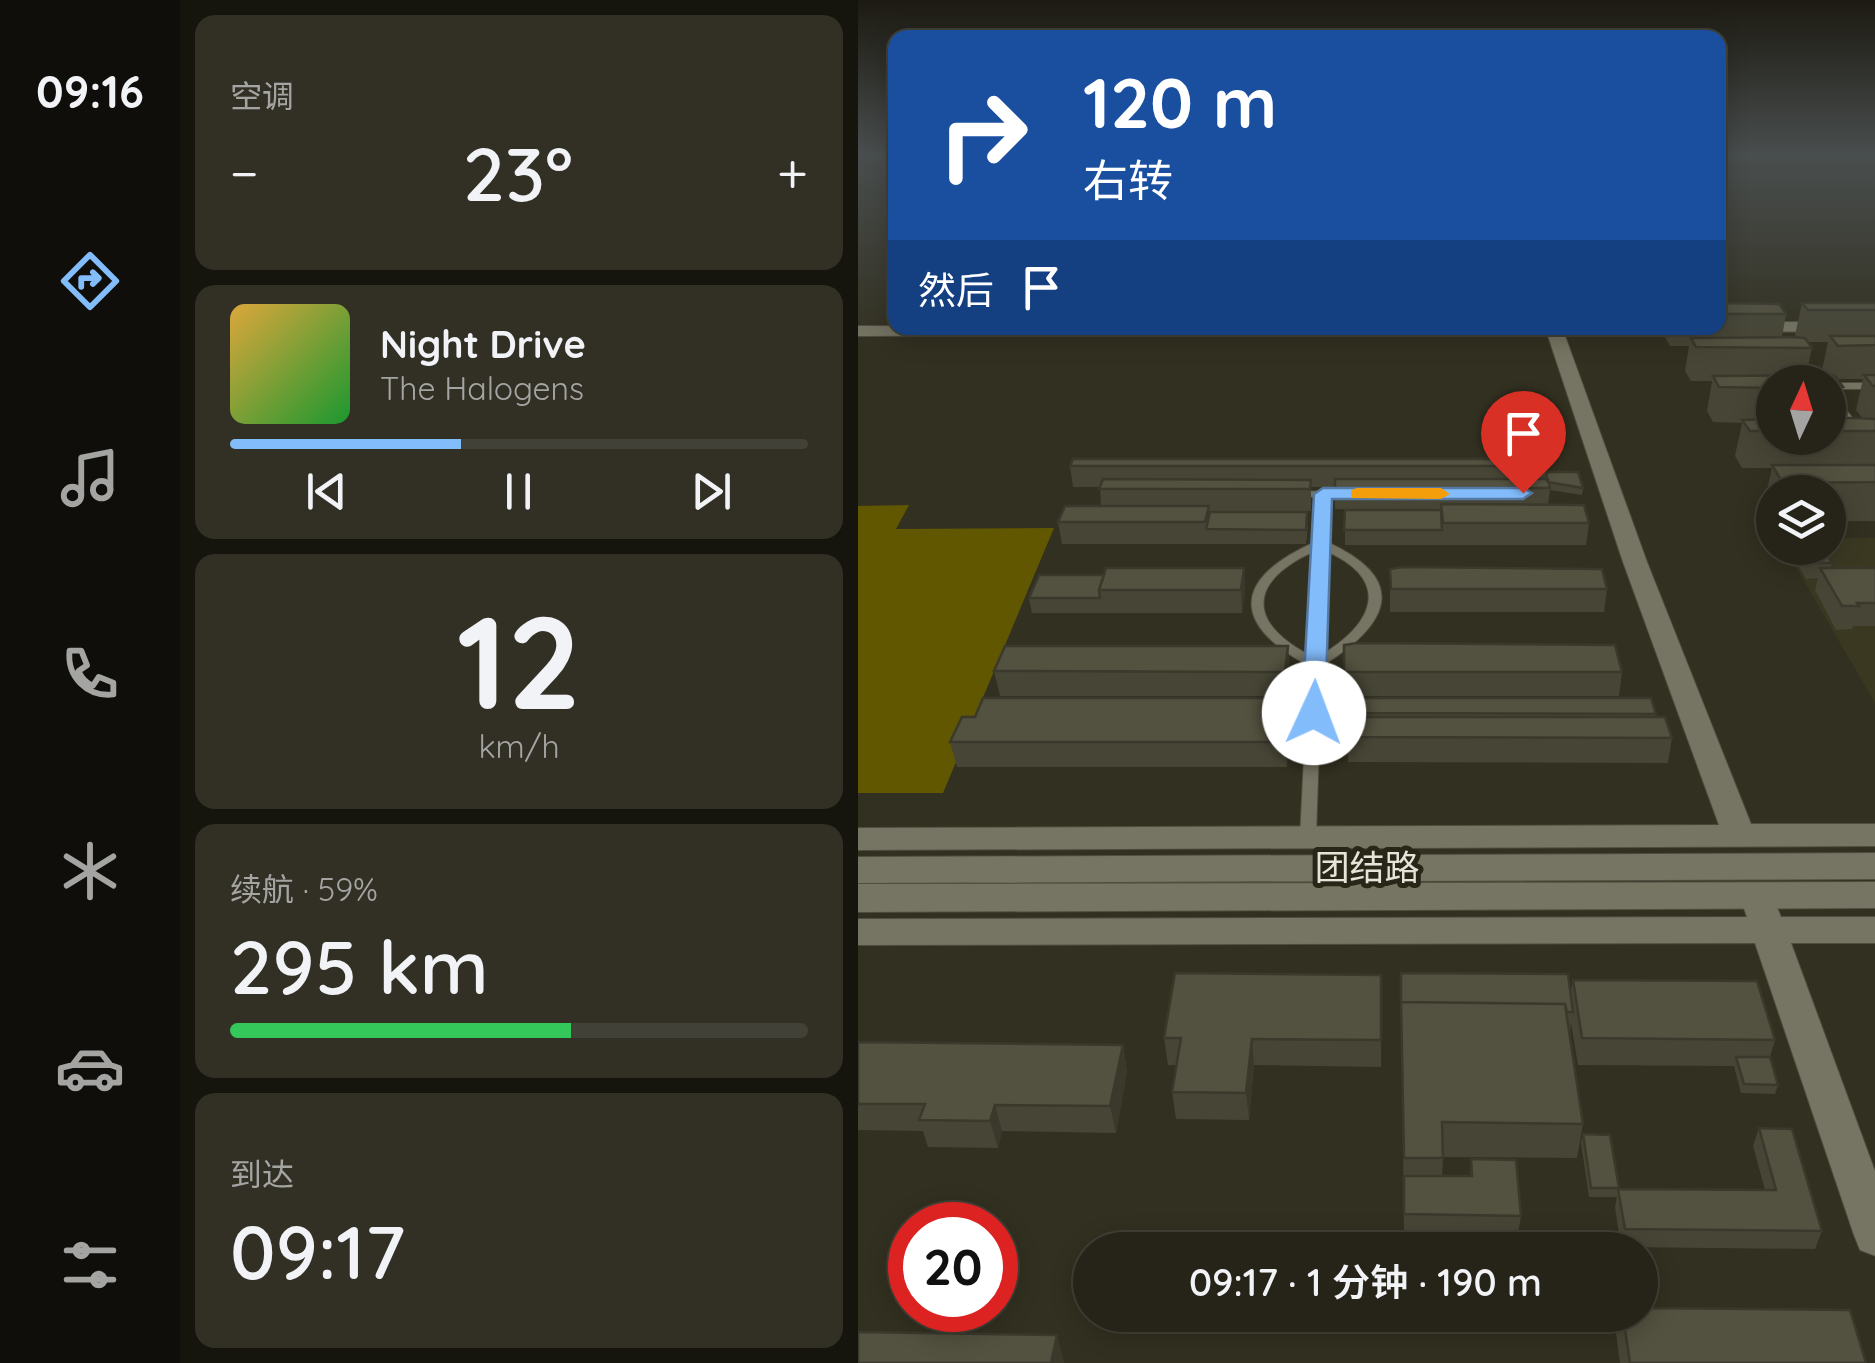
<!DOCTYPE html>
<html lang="zh">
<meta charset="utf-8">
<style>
:root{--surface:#262418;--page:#323025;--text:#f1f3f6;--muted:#a4a4a2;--line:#424137;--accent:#83bcfb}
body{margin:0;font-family:Quicksand,"Noto Sans SC",sans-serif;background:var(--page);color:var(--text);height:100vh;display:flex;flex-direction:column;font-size:38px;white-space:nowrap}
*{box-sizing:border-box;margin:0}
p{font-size:32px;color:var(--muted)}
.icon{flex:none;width:55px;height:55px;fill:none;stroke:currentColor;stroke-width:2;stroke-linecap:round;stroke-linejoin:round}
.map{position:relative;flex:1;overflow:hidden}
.drawer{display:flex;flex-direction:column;gap:15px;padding:15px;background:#15140d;width:678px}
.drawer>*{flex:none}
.banner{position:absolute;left:30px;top:30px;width:838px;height:305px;border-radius:20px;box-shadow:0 5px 25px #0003,0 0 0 2px var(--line);background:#1a4fa0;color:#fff;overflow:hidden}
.needle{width:65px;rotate:4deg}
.fabs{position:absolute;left:898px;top:365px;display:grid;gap:20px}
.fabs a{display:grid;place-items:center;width:90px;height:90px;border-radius:50%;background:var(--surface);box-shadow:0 5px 25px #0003,0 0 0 2px var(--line);font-size:50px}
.speed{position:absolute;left:30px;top:1202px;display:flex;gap:20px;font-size:50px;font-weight:700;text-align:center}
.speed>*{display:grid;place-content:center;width:130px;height:130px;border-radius:50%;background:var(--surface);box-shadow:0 5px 25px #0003,0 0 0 2px var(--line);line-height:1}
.speed .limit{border:15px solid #d22;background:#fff;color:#111}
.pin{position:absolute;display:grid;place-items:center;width:85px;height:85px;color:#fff;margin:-102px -42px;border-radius:50% 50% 50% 0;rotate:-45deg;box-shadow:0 0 10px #0007}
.pin .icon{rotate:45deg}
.me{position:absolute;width:110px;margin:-55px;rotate:2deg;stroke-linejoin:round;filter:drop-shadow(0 0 8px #0008)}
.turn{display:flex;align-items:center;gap:35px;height:210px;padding:0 30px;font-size:45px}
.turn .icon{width:130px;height:130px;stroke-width:2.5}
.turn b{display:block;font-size:70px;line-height:85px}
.then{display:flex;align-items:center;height:95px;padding:0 30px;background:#0003;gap:20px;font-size:38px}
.big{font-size:75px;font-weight:600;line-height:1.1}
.drawer .widget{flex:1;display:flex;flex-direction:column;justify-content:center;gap:15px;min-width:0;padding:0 35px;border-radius:20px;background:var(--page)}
.drawer .dial{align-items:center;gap:0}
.dial b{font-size:130px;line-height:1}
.song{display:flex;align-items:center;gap:30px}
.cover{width:120px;height:120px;border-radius:15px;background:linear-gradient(135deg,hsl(40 70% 55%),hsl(130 70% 35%))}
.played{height:10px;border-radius:5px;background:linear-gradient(90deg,var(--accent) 40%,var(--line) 40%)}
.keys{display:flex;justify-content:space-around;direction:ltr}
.heat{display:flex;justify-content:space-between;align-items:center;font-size:55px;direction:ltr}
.charge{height:15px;border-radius:8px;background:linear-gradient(90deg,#34c759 59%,var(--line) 0)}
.trip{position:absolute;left:215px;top:1232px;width:585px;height:100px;border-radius:50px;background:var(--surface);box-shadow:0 5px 25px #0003,0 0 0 2px var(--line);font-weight:600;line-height:100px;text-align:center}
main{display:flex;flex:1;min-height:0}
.tab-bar{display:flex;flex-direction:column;width:180px;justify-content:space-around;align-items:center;background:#0f0e0a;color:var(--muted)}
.tab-bar .icon{width:70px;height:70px}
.tab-bar .active{color:var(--accent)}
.tab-bar b{font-size:45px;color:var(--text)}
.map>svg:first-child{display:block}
</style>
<main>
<nav class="tab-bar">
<b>09:16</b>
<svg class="icon active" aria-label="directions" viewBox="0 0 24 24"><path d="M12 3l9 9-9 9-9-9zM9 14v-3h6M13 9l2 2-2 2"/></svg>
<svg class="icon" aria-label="music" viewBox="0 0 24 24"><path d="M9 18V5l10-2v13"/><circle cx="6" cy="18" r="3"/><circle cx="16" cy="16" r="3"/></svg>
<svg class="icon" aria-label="phone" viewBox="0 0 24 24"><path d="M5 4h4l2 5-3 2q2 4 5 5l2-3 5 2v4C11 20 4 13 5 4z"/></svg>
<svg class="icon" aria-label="climate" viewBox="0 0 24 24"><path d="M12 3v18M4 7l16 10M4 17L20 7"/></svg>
<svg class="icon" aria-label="car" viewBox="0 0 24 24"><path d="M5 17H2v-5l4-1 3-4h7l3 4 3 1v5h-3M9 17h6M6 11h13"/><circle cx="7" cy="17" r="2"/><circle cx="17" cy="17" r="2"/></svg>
<svg class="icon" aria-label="filters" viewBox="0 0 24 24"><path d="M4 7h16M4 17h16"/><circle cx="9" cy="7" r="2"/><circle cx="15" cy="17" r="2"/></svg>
</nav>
<section class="drawer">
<div class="widget"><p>空调</p>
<div class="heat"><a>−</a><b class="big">23°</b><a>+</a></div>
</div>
<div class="widget">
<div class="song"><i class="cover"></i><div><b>Night Drive</b><p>The Halogens</p></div></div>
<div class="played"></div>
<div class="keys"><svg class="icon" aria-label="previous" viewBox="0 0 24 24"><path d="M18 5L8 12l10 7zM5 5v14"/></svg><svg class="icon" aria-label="pause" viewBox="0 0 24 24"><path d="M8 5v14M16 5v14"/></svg><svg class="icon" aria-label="next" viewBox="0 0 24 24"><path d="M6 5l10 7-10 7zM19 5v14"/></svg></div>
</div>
<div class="widget dial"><b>12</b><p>km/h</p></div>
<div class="widget"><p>续航 · 59%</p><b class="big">295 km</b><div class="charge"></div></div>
<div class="widget"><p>到达</p><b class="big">09:17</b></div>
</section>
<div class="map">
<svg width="1018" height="1363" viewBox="0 0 1018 1363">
<rect width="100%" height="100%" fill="#323020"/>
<path fill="#3b3822" d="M970,538H1017V703L927,548H970Z"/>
<path fill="#615700" d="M51,505L38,529L196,528L85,793H0V506Z"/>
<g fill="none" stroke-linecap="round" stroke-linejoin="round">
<g stroke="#4f4d3f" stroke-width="2">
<path id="lane" d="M935,354H941L964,382H956L935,358Z
M970,383H1018V389H970Z
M970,391L973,392L1018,446V456L1014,455L970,400Z
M435,491L497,492V496L470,497L469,542C553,580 531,625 464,666L463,708H512L519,712L512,716L462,717L458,837L456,841H444L442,837L448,717H404L397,713L404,709L449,708L451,666C371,623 376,578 457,542L459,497L431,496V492ZM457,551L451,655C387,621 392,580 457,551ZM468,551C533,580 517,622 465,654Z"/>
</g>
<g stroke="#4f4d3f" stroke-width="2">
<path id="street" d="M860,322H1018V332L854,331L852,328H860Z
M0,326L817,328L809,333H706L789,562L893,824H1018V846L0,850V828L861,825L765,562L689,333L0,336Z
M898,883L910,886L923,917H1018V943H933L1018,1174V1256L1002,1250L996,1235L897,943L0,945V919L889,917L881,895L886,886Z"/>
</g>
<g stroke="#4f4d3f" stroke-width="2">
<path id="secondary" d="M1018,853V879L0,883V857Z
M1018,882V908L0,912V884Z"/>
</g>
<use href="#lane" fill="#767462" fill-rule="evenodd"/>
<use href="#street" fill="#767462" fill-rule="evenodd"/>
<use href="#secondary" fill="#767462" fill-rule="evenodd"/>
</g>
<path fill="#474636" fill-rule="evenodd" d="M860,303L928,314L924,337H939L937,335L944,303H1018V521H970V492H915V519L906,504L914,468H884L877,456L884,423L855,422L849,411L854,381H833L827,371L831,346H812L806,335L808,328H860ZM950,342H970L964,370L969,375H948L954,348ZM979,379H1005L998,410L1004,418H978L985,387ZM915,382H970V438H915Z
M212,466H690L689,472L725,488L724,495L692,490L690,505L731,523L728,545H487V510L583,509H477V487H453V511H351V513L450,526L448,544H204L200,522L243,506L242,487H215Z
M930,548H964L974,563L973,568H1018V626H995L994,629L978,630L957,590L960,578L948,579Z
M386,568L387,591L384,613H174L171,598Z
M532,569L749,589L746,612H532Z
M486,645L764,672L761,696H486Z
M430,646L431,670L428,696H142L136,671Z
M422,698L423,717L431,741L429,767H99L92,742L117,717Z
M494,698L798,714L797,717L814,738L810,763L490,762V717H494Z
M543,973L712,995L715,980L917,1040L912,1057L920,1085L917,1094L883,1093L876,1066L720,1065L713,1023L712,1034L725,1124L719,1158L585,1157L584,1176H612L613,1159L663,1216L660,1234L546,1232Z
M523,975V1067L396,1065L391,1120L318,1119L314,1092L318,1065H310L306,1038Z
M0,1042L265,1045L269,1072L258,1133L144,1131L140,1148L70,1147L65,1131L0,1130Z
M901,1128L964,1231L957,1249L763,1247L757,1207L759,1197H731L723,1143L725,1134L761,1189L907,1190L895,1146Z
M762,1315H782L1008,1363H762L758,1333Z"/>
<path fill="#3a392c" d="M386,568L387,591L384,613L383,590Z
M430,646L431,670L428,696L427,672Z
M429,717L431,741L429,767L427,742Z
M394,1039L396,1065L391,1120L388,1093Z
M265,1045L269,1072L258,1133L252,1106Z
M137,1105L144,1131L140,1148L132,1121Z
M199,1335L206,1361V1363H193Z"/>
<path fill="#53513f" stroke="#3a392c" stroke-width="2.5" d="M860,303L921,304L928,314H860Z
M944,303H1018V310H950Z
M972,336H1018V345L980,346Z
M935,337L947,338L954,348L838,347L833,338Z
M965,375L977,376L985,387L970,388V382H915V388L861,387L855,376Z
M1006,375H1018V386H1015Z
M970,418H1000L1018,419V431H970Z
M915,419V431H892L884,420Z
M215,459H688L690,466H212Z
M914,465H1018V482L925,483Z
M689,472H720L725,488L690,482L688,479Z
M245,479L453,480L452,489H241Z
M477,479H690L692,488H477Z
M583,504L726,505L731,523H585Z
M207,506H351L347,522H200Z
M487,510H583L584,530H486Z
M352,512H449L448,530L348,529Z
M942,548H964L974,563H951Z
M545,567L744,569L749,589H533L532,569Z
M248,568H386L383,590H241Z
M962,568H1018V603H999L1001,606H984Z
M181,575H246L241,590L242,598H171Z
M499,643L757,645L764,672H486V645Z
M147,646H430L427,672L136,671Z
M125,698H422L421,717H429L427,742H92L104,717H117Z
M494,698H793L798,714L493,713Z
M490,717H807L814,738L490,737Z
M317,973L523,975V1040L394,1039L388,1093L314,1092L323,1038H306Z
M543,973L710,974L715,1012H709L707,1004L543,1002V1010Z
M715,980L899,981L917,1040L724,1038Z
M543,1002L707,1004L725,1124L584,1122L585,1158H546Z
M0,1042L265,1045L252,1106L137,1105L132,1121L61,1120L67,1104H0Z
M878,1057H912L920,1085L886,1084Z
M901,1128L934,1129L964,1231L767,1229L760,1189L918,1190Z
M725,1134L752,1135L761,1188H733Z
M613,1159L658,1160L663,1216L546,1214V1176H614Z
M782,1308L992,1310L1008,1363H772L765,1315H782Z
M0,1332L199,1335L193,1363H0Z"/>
<linearGradient id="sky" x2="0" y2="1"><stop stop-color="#1c1a12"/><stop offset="0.45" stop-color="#494e4e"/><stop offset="1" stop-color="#494e4e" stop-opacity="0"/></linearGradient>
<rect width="1018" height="346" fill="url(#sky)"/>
<path fill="#83bcfb" stroke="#557aa3" stroke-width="2.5" d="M465,488H665L674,493L665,499H474L467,713L456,720L444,713L456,494Z"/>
<path fill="#f59e0b" d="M499,488H583L592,494L583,499L493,498V490Z"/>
<g text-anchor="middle" stroke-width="10" stroke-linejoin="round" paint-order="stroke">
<g font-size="35" fill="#e5e4da" stroke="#282616">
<text x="509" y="880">团结路</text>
</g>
</g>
</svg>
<div class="fabs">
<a><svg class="needle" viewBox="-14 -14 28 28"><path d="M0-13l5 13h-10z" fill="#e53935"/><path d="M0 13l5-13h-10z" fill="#a4a4a2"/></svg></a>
<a><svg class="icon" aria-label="layers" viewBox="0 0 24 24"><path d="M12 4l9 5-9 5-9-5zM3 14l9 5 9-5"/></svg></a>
</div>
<div class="speed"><div class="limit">20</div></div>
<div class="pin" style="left:665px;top:493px;background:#d93025"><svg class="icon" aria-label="arrive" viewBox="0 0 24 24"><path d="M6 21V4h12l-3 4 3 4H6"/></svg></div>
<svg class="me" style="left:456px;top:713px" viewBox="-20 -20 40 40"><circle r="19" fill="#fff"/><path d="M0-13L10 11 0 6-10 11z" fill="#83bcfb"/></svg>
<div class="trip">09:17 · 1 分钟 · 190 m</div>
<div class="banner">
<div class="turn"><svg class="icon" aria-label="right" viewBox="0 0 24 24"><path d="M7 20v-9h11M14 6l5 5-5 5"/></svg><div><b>120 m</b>右转</div></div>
<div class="then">然后<svg class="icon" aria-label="arrive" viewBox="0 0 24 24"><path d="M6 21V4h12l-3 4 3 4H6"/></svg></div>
</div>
</div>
</main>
